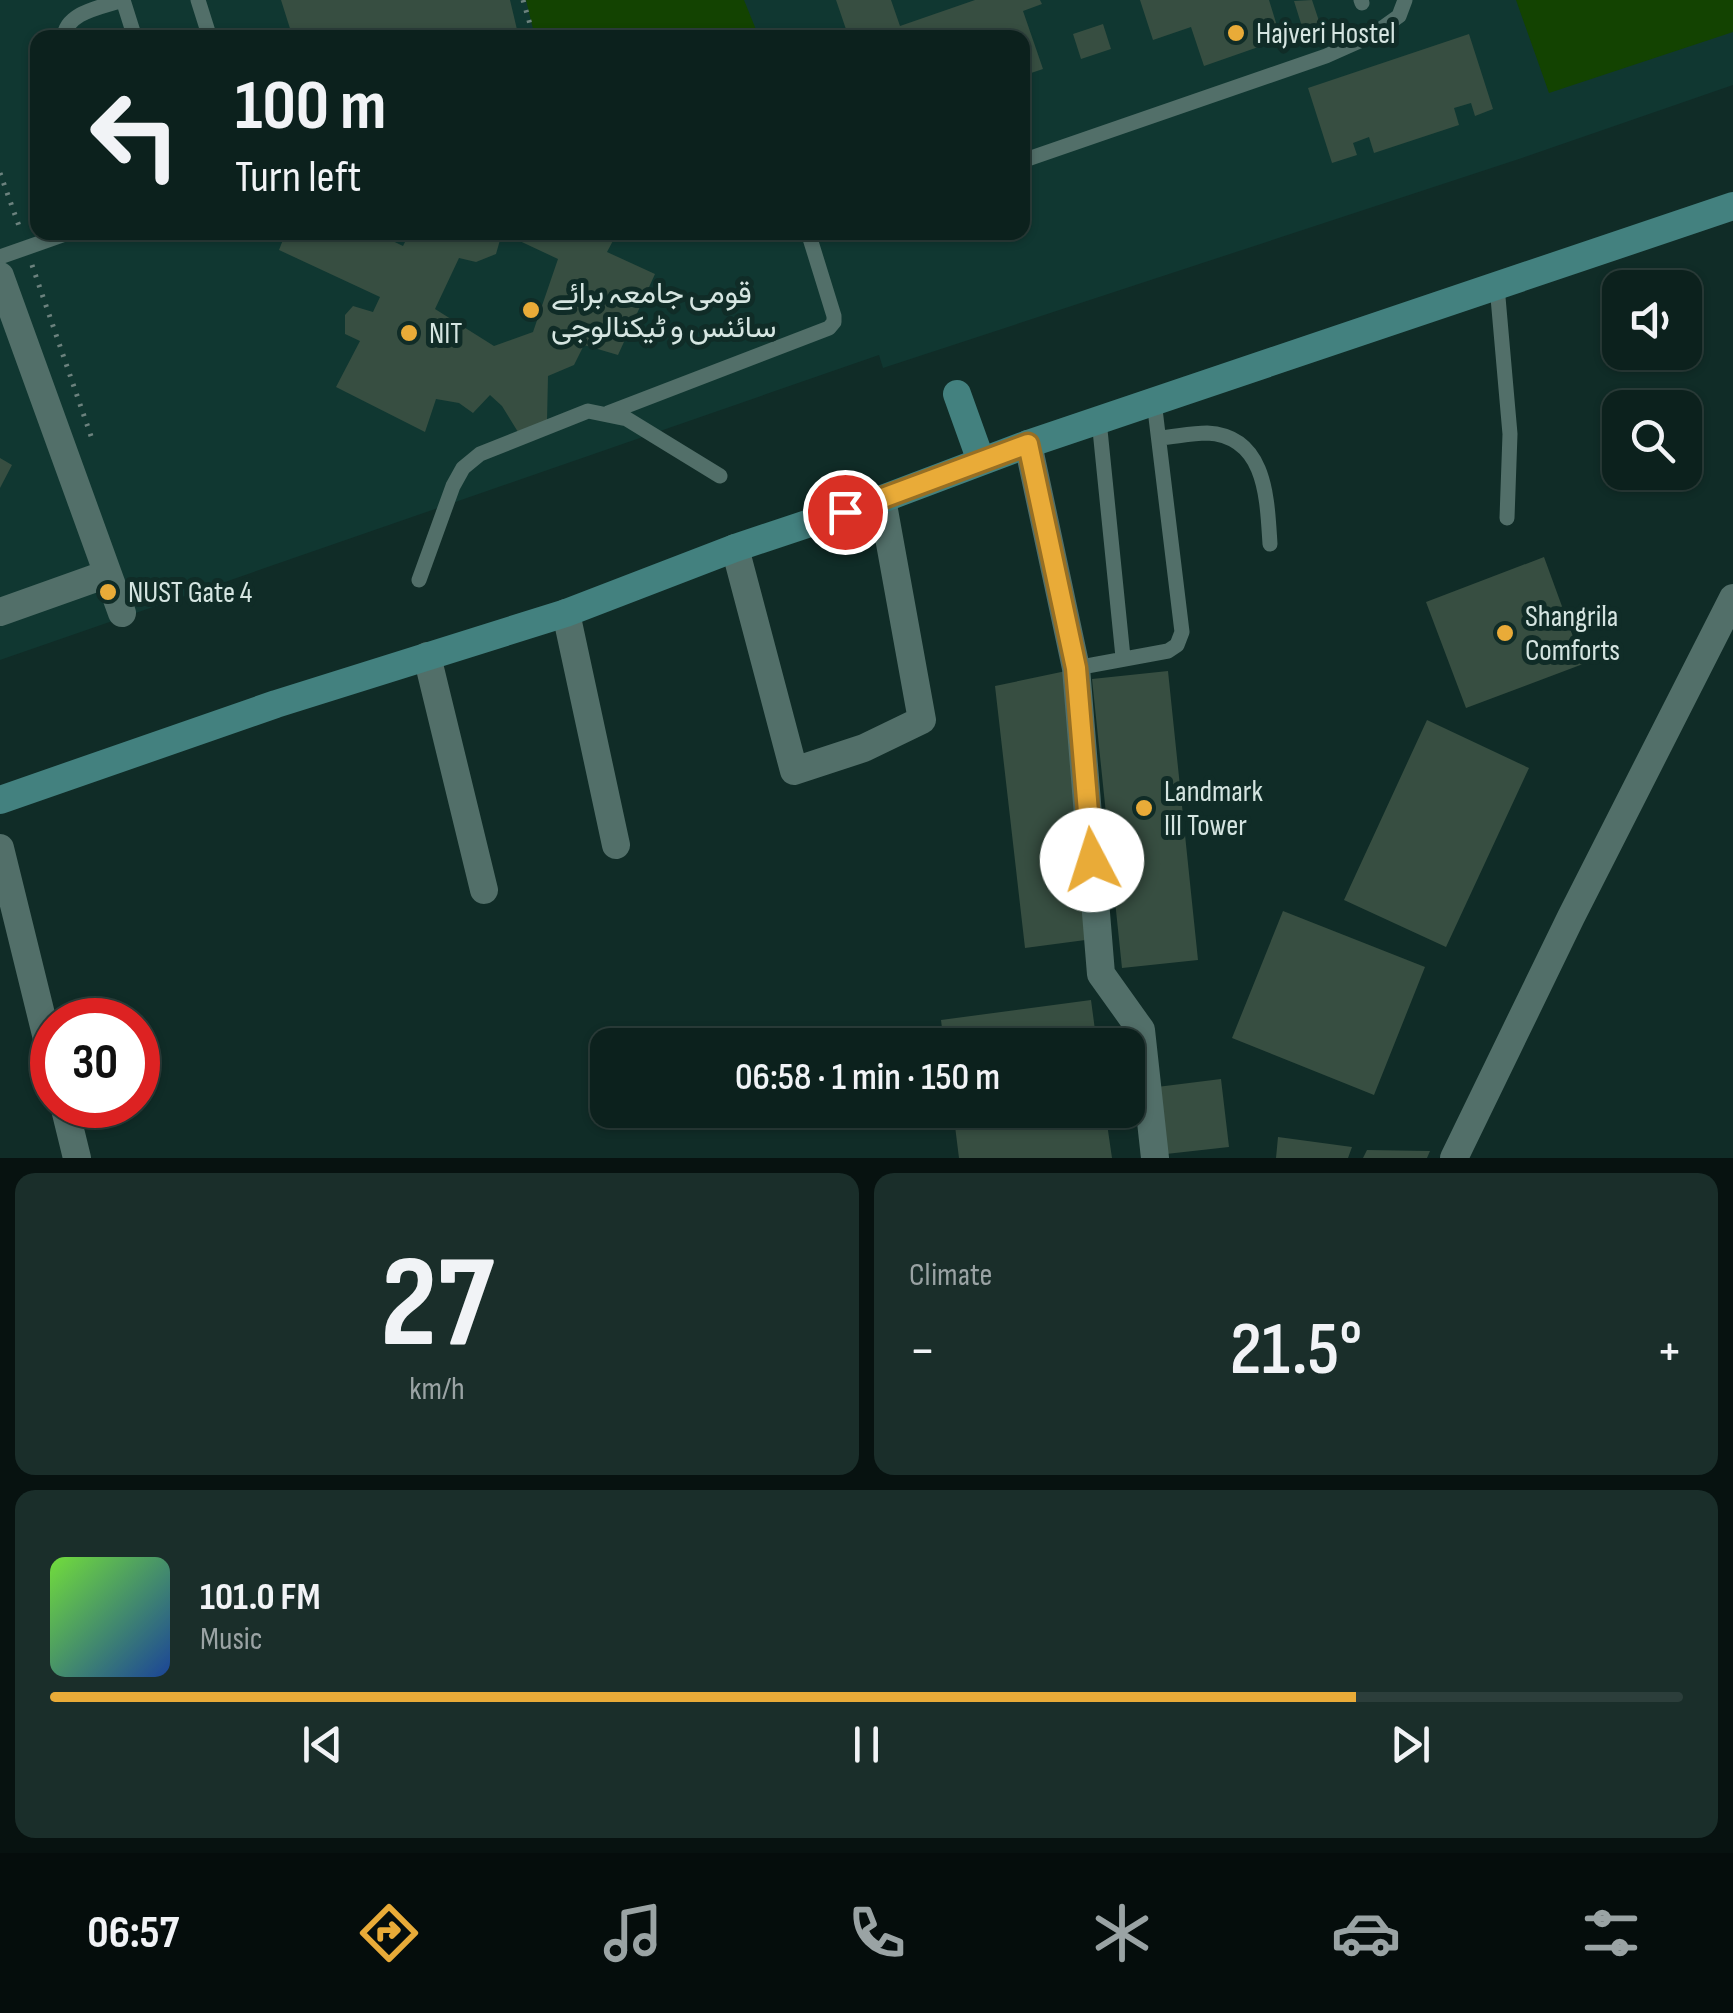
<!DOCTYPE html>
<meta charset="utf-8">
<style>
:root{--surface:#0c211d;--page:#1a2e2a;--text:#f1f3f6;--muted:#9aa3a4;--line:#2c3e3b;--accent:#e9ab38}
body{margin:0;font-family:"Sofia Sans Condensed",Vazirmatn,sans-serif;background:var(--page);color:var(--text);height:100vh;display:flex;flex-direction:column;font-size:38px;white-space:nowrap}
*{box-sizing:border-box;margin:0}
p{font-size:32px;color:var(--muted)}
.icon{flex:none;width:55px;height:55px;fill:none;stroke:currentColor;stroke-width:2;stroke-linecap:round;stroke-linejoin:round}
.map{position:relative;height:1158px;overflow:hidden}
.panel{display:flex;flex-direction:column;gap:15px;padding:15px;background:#071210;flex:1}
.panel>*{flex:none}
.guide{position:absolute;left:30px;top:30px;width:1000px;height:210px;border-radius:20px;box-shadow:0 2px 8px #0004,0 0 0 2px var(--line);background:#0c211d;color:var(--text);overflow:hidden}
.tools{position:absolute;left:1602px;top:270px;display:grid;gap:20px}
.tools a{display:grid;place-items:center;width:100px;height:100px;border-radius:20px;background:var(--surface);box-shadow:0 2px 8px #0004,0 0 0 2px var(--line);font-size:50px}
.speed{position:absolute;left:30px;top:998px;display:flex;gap:20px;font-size:50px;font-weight:700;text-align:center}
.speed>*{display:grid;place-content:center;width:130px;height:130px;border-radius:50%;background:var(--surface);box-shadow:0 2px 8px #0004,0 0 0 2px var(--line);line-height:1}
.speed .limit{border:15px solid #d22;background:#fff;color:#111}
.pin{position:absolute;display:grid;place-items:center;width:85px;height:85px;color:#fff;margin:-42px;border:5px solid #fff;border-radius:50%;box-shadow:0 2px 10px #0007}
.me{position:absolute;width:110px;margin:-55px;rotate:355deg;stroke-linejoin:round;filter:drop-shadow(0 0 8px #0008)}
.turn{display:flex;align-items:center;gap:35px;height:210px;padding:0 40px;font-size:45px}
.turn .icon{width:130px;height:130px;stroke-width:2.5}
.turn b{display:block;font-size:70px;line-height:85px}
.big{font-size:75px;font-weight:600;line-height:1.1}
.panel .widget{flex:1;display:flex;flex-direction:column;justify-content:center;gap:15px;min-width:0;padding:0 35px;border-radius:20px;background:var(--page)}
.panel .dial{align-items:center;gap:0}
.dial b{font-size:130px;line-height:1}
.song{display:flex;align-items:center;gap:30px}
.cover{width:120px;height:120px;border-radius:15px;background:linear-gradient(135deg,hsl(100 70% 55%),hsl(220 70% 35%))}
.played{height:10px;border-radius:5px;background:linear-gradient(90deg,var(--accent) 80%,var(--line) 80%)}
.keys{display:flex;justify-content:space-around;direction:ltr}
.heat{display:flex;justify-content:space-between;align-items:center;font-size:55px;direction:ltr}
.panel .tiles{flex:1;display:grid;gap:15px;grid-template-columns:1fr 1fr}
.widget:last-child{grid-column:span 2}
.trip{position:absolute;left:590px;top:1028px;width:555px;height:100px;border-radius:20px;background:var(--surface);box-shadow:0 2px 8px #0004,0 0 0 2px var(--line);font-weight:600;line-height:100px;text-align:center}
.menu{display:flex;height:160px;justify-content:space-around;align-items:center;background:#050d0c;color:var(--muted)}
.menu .icon{width:70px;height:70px}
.menu .selected{color:var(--accent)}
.menu b{font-size:45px;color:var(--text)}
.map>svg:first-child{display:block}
</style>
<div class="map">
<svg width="1733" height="1158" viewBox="0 0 1733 1158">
<rect width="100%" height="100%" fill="#102c27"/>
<path fill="#103731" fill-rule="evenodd" d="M0,0H1733V85L1522,158L883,368L879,355L0,660ZM38,38H1022V232H38Z"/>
<path fill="#134301" d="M526,0H744L759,37H535Z
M1516,0H1733V32L1549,93Z"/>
<path fill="#374e41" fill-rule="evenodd" d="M281,0H510L519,38H293Z
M836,0H891L900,26L975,0H1040L1042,4L1023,11L1043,69L1022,76V38H849Z
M1140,0H1269L1281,39L1204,66L1191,27L1153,40Z
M1312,0L1320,24L1303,30L1294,1Z
M1103,24L1111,49L1081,59L1073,34Z
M1469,34L1493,109L1475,116L1471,103L1454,108L1459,125L1374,153L1369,137L1353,143L1357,155L1332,163L1308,88Z
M286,232H374L403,246L410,232H568L581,237L583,232H613L615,237L607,252L655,274L618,355L584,345L574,365L548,376L547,421L518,432L502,406L490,395L473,413L459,403L436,399L425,432L336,387L360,341L345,334V315L353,306L373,312L380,297L279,250ZM509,236L558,259L533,332L494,346L435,309L459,258L476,262L496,254L500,240Z
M0,458L12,465L0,488Z
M1544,557L1583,664L1466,708L1426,602Z
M1066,671L1093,939L1025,948L995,686Z
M1168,671L1198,960L1122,968L1092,679Z
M1427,720L1529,768L1446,947L1344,900Z
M1283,911L1425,967L1374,1095L1232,1038Z
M1091,1000L1097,1045H944L941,1020Z
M1221,1079L1229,1147L1157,1155L1149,1088Z
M953,1110H1105L1112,1158H959Z
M1278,1137L1352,1147L1348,1158H1276Z
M1367,1150L1430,1151L1427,1158H1363Z"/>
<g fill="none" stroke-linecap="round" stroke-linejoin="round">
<path stroke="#6c827e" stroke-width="5" stroke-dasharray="2.5 8" stroke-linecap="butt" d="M523,0L534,38
M0,173L19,226
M32,265L92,439"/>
<path stroke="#526f69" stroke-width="15" d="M123,0L135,38
M198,0L210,38
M1361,0L1362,3
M64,38C65,12 103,7 123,0
M1022,161L1326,56L1371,36L1399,16L1405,0
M0,257L71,232
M1497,286L1510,434L1507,518
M608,413L829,328L834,322V316L808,232
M1099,420L1123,657
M1159,438C1174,437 1191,433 1207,433C1267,436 1267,500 1270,544
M419,580L453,486L463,468L480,454L588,411L627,419L720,476
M1076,668L1168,651L1177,645L1182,632L1154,401"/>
<path stroke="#526f69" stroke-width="28" d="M0,276L122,613
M1028,444L1076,668L1101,974L1141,1030L1155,1158
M735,548L794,771L864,748L922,720L882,499
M0,612L107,574
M566,613L616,845
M427,656L484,890
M0,848L52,1059
M64,1105L77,1158
M1454,1158L1571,917L1733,598"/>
<path stroke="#43817f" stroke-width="28" d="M957,394L981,461
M0,800L276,704L566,613L735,548L882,499L1028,444L1733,206"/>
</g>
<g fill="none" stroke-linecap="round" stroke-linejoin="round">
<g stroke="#976f24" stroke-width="25">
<path id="route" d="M845,512L1028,444L1076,668L1092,860"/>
</g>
<use href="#route" stroke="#e9ab38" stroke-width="18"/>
</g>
<g fill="#e9ab38" stroke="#102c27" stroke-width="4">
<circle cx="1236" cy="33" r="10"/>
<circle cx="531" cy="310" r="10"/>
<circle cx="409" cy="333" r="10"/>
<circle cx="108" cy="592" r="10"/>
<circle cx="1505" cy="633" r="10"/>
<circle cx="1144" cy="808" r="10"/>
</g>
<g text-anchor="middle" stroke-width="10" stroke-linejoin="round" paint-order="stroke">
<g font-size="30" fill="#d5e5e1" stroke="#102c27" text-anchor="start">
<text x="1256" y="43">Hajveri Hostel</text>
<text x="551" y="303">قومی جامعہ برائے<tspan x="551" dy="34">سائنس و ٹیکنالوجی</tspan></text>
<text x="429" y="343">NIT</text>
<text x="128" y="602">NUST Gate 4</text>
<text x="1525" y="626">Shangrila<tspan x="1525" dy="34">Comforts</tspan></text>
<text x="1164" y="801">Landmark<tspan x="1164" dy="34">III Tower</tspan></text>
</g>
</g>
</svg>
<div class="tools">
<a><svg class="icon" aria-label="sound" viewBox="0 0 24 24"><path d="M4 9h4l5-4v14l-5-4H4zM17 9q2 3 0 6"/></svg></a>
<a><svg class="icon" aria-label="search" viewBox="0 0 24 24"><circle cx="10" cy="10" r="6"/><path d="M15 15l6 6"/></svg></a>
</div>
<div class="speed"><div class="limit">30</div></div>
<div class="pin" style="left:845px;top:512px;background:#d93025"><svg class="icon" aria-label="arrive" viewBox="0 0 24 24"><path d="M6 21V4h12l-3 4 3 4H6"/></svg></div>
<svg class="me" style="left:1092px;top:860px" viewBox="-20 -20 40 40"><circle r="19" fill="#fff"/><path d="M0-13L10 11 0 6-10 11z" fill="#e9ab38"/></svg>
<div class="trip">06:58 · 1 min · 150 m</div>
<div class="guide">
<div class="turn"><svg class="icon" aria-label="left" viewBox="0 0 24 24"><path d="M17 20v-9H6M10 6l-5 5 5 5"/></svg><div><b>100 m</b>Turn left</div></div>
</div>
</div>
<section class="panel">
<div class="tiles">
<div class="widget dial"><b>27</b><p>km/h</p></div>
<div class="widget"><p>Climate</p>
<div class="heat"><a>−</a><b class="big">21.5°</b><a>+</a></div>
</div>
<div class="widget">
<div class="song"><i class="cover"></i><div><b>101.0 FM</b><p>Music</p></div></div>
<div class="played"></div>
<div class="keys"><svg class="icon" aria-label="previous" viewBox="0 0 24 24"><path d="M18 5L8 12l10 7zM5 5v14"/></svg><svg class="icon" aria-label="pause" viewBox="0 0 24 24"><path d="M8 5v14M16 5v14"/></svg><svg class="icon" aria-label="next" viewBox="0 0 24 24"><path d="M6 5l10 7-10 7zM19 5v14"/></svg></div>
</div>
</div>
</section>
<nav class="menu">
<b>06:57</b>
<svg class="icon selected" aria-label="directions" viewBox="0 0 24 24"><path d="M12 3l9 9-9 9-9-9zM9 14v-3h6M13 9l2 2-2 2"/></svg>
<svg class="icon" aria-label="music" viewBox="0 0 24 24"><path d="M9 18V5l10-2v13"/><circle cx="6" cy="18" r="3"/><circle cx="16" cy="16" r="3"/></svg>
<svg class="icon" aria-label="phone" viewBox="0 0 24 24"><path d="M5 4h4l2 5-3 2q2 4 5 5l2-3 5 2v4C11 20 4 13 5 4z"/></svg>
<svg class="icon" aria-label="climate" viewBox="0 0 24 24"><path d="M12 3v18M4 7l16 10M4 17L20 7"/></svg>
<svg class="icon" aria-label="car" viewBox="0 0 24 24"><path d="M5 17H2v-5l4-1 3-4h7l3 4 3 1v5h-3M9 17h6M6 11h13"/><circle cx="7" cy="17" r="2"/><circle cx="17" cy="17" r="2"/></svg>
<svg class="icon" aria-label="filters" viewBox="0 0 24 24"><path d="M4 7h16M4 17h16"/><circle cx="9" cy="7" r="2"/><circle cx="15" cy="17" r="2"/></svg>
</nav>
